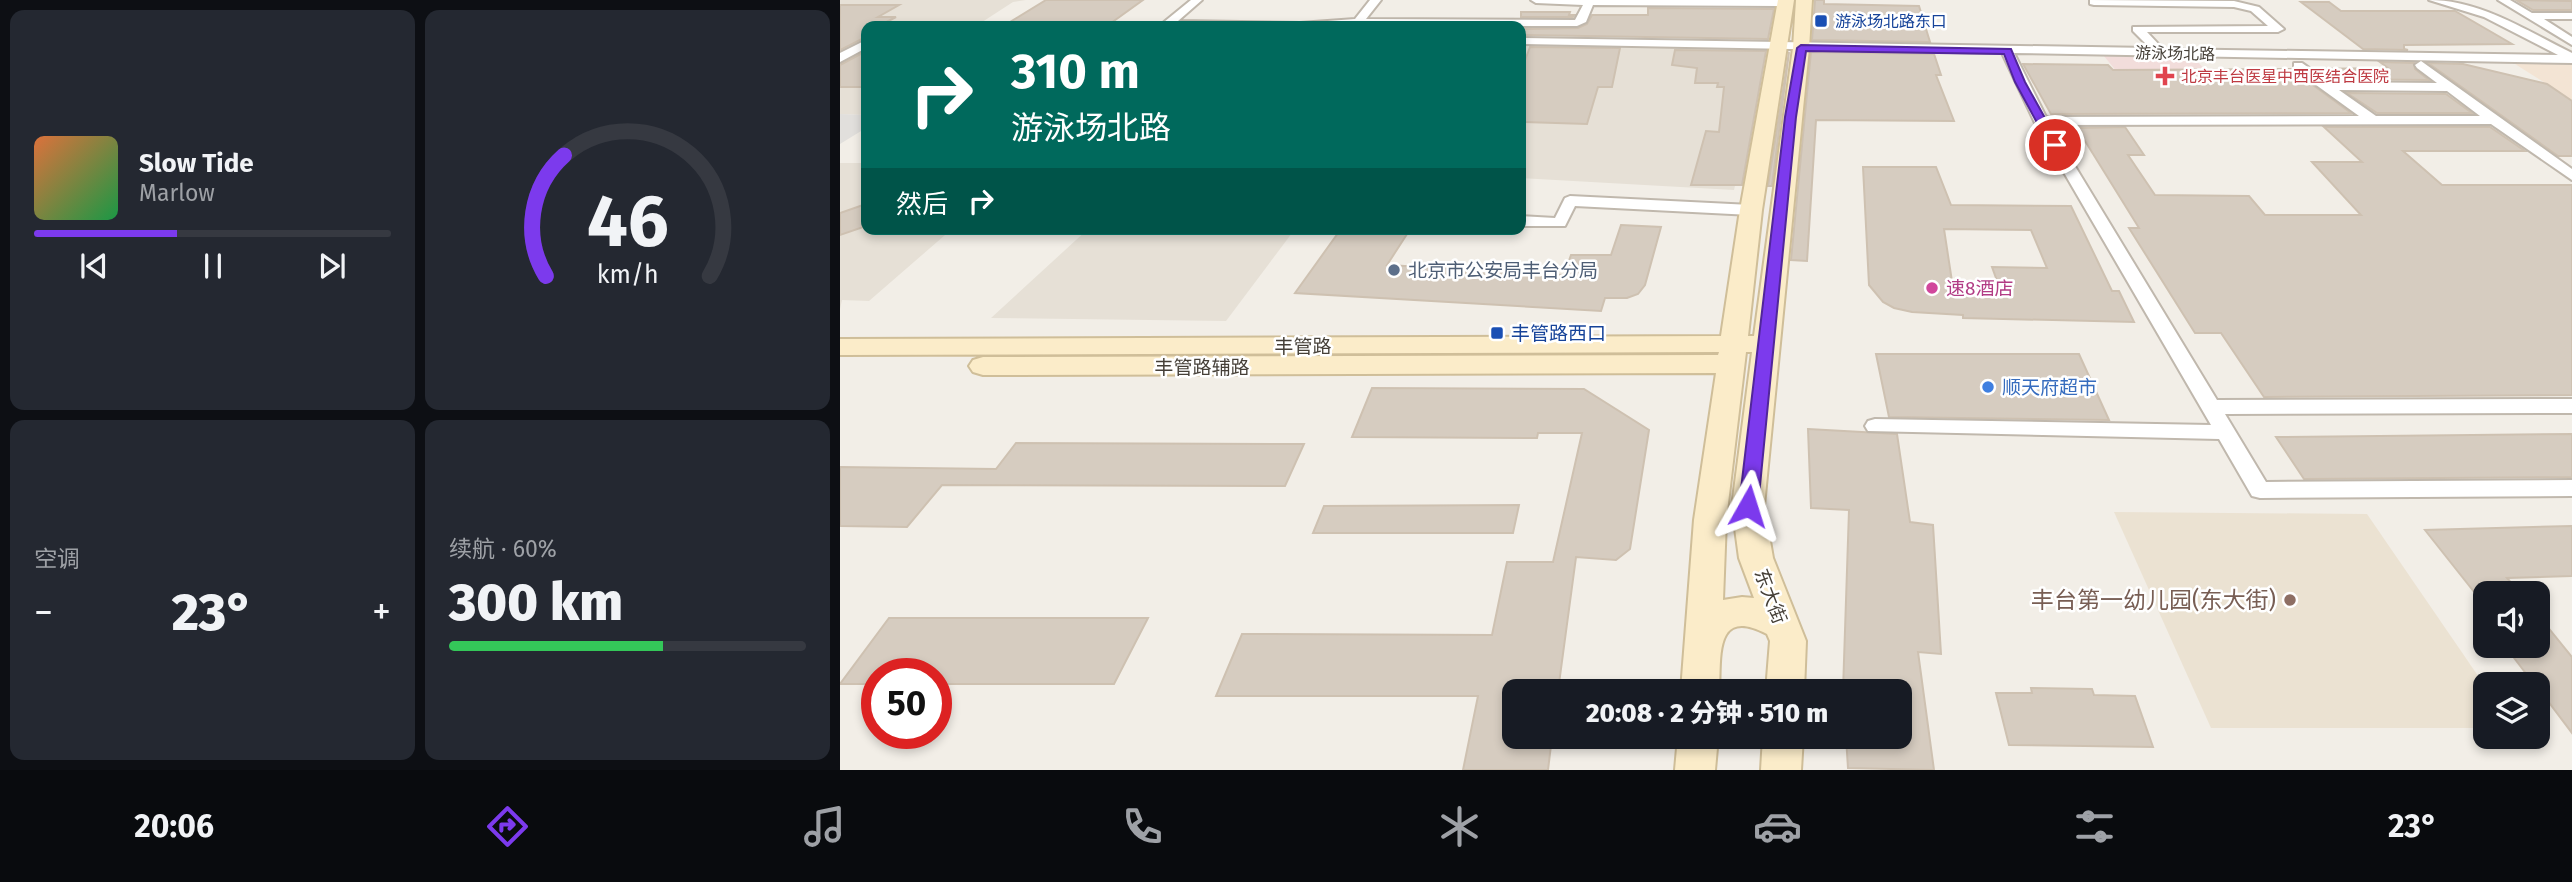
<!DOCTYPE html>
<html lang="zh">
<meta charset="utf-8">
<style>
:root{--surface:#171b24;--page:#242831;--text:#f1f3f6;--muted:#9ea1a6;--line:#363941;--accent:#7c3aed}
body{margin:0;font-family:"Fira Sans","Noto Sans SC",sans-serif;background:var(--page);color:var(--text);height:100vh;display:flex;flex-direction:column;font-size:26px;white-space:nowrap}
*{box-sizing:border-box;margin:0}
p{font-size:23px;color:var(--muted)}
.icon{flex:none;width:38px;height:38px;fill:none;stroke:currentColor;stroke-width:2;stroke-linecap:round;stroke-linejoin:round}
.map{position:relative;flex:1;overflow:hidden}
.panel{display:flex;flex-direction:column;gap:10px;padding:10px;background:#0d0f14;width:840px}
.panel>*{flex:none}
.top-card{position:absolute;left:21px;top:21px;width:665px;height:214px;border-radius:14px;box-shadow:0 4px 10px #0003;background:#00695c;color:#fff;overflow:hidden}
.fabs{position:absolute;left:1633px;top:581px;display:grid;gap:14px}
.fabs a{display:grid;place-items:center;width:77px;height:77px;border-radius:14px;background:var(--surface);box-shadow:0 4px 10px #0003;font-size:35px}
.speed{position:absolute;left:21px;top:658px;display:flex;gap:14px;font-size:35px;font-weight:700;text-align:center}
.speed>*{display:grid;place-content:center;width:91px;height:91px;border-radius:50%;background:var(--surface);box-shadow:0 4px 10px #0003;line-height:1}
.speed .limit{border:10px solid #d22;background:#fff;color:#111}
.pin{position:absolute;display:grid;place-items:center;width:60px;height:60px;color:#fff;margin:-30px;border:4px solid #fff;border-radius:50%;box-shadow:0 2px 7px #0007}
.me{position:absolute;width:77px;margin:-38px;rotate:6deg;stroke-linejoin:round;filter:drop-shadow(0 0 5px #0008)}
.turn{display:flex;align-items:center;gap:24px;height:147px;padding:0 35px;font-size:32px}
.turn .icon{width:91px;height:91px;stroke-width:2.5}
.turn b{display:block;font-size:49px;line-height:60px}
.then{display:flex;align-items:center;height:66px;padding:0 35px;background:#0003;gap:14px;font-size:26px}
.big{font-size:52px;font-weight:800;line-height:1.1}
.panel .card{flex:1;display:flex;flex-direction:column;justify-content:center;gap:10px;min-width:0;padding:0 24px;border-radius:14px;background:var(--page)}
.panel .dial{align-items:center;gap:0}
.dial svg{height:182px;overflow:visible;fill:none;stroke:var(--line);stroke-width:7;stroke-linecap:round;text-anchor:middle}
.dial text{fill:var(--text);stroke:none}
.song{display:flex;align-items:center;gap:21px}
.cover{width:84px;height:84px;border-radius:10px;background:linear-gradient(135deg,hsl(20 70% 55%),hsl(140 70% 35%))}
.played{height:7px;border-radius:4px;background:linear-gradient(90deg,var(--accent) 40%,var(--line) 40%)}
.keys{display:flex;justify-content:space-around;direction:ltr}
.heat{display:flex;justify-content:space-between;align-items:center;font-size:38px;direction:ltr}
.charge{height:10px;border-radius:5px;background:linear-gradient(90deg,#34c759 60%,var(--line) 0)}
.panel .tiles{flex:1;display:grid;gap:10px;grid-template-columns:repeat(2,1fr)}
.trip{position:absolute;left:662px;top:679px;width:410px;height:70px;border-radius:14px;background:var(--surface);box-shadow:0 4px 10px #0003;font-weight:800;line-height:70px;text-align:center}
.menu{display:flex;height:112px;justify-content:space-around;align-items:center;background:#090b0e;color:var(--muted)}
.menu .icon{width:49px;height:49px}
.menu .on{color:var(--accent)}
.menu b{font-size:32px;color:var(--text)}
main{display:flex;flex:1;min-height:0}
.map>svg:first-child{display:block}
</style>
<main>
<section class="panel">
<div class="tiles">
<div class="card">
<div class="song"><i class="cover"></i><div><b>Slow Tide</b><p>Marlow</p></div></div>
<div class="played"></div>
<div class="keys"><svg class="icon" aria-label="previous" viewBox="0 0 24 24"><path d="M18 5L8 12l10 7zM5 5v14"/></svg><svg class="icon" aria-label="pause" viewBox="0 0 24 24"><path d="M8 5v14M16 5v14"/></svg><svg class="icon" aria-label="next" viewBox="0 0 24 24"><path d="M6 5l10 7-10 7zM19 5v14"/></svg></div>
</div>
<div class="card dial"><svg viewBox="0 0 100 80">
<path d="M14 69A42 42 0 1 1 86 69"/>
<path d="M14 69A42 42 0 0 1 22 16" stroke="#7c3aed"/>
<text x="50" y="56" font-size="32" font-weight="700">46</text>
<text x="50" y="72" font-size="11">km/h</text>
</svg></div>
<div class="card"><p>空调</p>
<div class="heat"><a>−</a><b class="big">23°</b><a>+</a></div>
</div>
<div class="card"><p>续航 · 60%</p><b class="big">300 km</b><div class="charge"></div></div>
</div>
</section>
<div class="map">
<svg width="1732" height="770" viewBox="0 0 1732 770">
<rect width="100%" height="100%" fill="#f2eee7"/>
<path fill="#e6e0d6" d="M0,0H186L173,2L136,26H26V115L0,114Z
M681,42L905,43L914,49L915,76L909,126L894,190L681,178Z
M0,163H26V229H112L29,301L2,300L0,309Z
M248,229H455L386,321L151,318Z"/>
<path fill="#f3e4d4" d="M1675,64H1732V101L1705,83Z"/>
<path fill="#ebe2d2" d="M1274,512L1527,514L1645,686V728H1371Z"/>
<path fill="#f2dddb" d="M1264,56L1353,57L1388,94L1309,111Z"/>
<path fill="#e1dfdc" d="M141,23L328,24L325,26H136Z
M0,114L26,115V128L0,144Z"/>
<path fill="#d6ccc0" stroke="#cec1b1" stroke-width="2" fill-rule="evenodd" d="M206,0H303L271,23L170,22Z
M975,0H984V4L1079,6L1090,42L972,40Z
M1676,0L1732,1V10H1693Z
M1461,2H1489L1501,11H1615L1672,44L1564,45V49L1568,50L1523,49Z
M0,5H59L38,17H56L39,26H26V37L0,50Z
M808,8L934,9L928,39L681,35V29L738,28L747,24L752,15H808Z
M681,12H730L729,15H735L733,17H681Z
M690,47L780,48L772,87H758L747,124L681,122V71Z
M835,50L926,51L902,185H851L866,131L879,132L884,87H877L878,83H855L857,68L832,65Z
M26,51V87H0V65Z
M949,52L932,186H928Z
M971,52L1094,54L1101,75H1096L1114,121L976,120L967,261L951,260Z
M1540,62L1574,63L1575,69L1589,80L1490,79L1475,69L1548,68Z
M1588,63L1623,64L1707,84L1732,101V156H1718Z
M1183,64L1268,65L1273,70L1451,69L1511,113L1211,114Z
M1507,93L1606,94L1632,113H1537Z
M1285,127L1304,155H1288L1315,195L1409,196L1425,215H1521L1472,162H1522L1484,127H1650L1685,151H1563L1602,185H1732V395L1424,397L1381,333H1355L1289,228H1299L1237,128Z
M1023,167H1096L1111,205L1231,206L1272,291H1279L1294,322L1123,318V315L1072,312L1054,308L1043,302L1029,285ZM1104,229L1191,230L1207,268L1152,267L1160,289L1113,288Z
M26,204V226L0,235V213Z
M781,225L821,227L805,285L798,294L787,298H765L761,311L455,293L501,229L569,231L547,265L724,275L731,255H771Z
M1036,354H1239L1269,420L1049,417Z
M532,388L744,389L809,430L790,549L776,560L736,557L718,691H674V737H712L708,770H623L638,696H376L402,634L652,635L667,562H713L742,433H698L697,438L512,437Z
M968,429L1057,434L1070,522L1093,525L1101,654L1078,652L1094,770L1008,768L1006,737H1059V691H1003L1009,510L971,508Z
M1732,434V477L1464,479L1436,437Z
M176,443L464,444L445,486L102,485L67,527L0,526V467L156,469Z
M679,505L673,533H473L484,506Z
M1732,526V576L1667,578L1680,593H1635L1585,530Z
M1698,615L1732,657V733L1698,688V684H1694L1665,646H1698Z
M49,618H308L274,684H96V674H37V684H0Z
M1191,688L1252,689L1254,695L1295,696L1313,747L1169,745L1156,693H1192Z"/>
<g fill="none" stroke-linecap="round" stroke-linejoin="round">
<g stroke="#c0b8ad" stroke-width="4">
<path id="street" d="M351,0H362L338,21L460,23L515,19L530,0H541L526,19L735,20L743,5L696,3L691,0H947L951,3L946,6L753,5L746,22L737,26H324V22Z
M1250,0L1394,1L1419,7L1444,29L1438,32H1307L1323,49L1718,55L1644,17L1589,0C1641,0 1687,31 1732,53V63L1174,53L1206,117L1519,116L1454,69V63H1462L1489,82L1597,83L1577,68L1575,65L1581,61L1732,169V180L1651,124L1210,125L1377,400L1732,399V413L1385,414L1426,482L1732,480V496L1420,498L1412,496L1379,439L1028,431L1025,426L1028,421L1035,419L1371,425L1194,121L1162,53L681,44V38L1310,48L1293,31V27L1428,26L1411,11L1394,7L1254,5L1250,4ZM1499,90L1607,91L1640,116H1536Z
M1658,0H1670L1692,13H1732V19H1704L1732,37V45Z
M26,40V48L0,62V53Z
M730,196L911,205L919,210L911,215L735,206L725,226H681V216L715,218L725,198Z"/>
</g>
<g stroke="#cfbe99" stroke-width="4">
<path id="secondary" d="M938,0H954L922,210L908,336H914L953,48L956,0H972L969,48L924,506L933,558L966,641L964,691H926L930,641L927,634C874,606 881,657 879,691H841L854,520L876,373L143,375L133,372L129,366L133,360L143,357L878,355L879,352L0,355V339L881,336L900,210ZM906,352H912L892,506L899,558L914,598L902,597L883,600L886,520Z
M838,737H878L875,770H835Z
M923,737H963L961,770H921Z"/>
</g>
<use href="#street" fill="#fff" fill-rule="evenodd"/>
<use href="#secondary" fill="#fbecc9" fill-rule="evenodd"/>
</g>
<path fill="#7c3aed" stroke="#51269a" stroke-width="2" d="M961,45L1171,49L1185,82L1220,145L1215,148L1209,145L1175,82L1164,54L966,51L956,117L918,506L915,510H902L899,506L945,117L957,48Z"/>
<g fill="#1a4fb4" stroke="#fff" stroke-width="2.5">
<rect x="974" y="14" width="14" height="14" rx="3.5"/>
<rect x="650" y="326" width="14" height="14" rx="3.5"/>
</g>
<path fill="#e0444e" stroke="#fff" stroke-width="2.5" d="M1321.5 65.5h7v7h7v7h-7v7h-7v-7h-7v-7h7z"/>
<circle fill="#5c6f8a" stroke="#fff" stroke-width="2.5" cx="554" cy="270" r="7"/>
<circle fill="#d1479c" stroke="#fff" stroke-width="2.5" cx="1092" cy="288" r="7"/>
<circle fill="#3f7fe0" stroke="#fff" stroke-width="2.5" cx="1148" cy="387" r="7"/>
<circle fill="#8d6e63" stroke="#fff" stroke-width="2.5" cx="1450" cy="600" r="7"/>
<g text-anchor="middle" stroke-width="5" stroke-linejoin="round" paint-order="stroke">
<g font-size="16" fill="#164399" stroke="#fff" text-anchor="start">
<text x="995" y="27">游泳场北路东口</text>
</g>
<g font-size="16" fill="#453f37" stroke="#fff">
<text transform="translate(1335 53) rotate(1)" y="6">游泳场北路</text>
</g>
<g font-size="16" fill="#be3a42" stroke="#fff" text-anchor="start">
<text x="1341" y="82">北京丰台医星中西医结合医院</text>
</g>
<g font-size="19" fill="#4e5e75" stroke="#fff" text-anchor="start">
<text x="568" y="277">北京市公安局丰台分局</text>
</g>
<g font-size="19" fill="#b23c85" stroke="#fff" text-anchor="start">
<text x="1106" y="295">速8酒店</text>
</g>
<g font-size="19" fill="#164399" stroke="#fff" text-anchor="start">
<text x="671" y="340">丰管路西口</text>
</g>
<g font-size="19" fill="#453f37" stroke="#fff">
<text x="463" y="353">丰管路</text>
<text x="362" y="374">丰管路辅路</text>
<text transform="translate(931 596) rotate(69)" y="7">东大街</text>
</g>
<g font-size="19" fill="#366cbe" stroke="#fff" text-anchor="start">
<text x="1162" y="394">顺天府超市</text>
</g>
<g font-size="23" fill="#785e54" stroke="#fff" text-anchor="end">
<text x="1436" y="608">丰台第一幼儿园(东大街)</text>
</g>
</g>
</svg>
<div class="fabs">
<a><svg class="icon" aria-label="sound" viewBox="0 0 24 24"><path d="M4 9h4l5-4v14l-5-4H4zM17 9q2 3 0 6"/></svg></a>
<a><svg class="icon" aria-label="layers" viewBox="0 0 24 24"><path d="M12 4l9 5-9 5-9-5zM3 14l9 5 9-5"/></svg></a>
</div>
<div class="speed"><div class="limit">50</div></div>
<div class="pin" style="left:1215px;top:145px;background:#d93025"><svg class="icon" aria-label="arrive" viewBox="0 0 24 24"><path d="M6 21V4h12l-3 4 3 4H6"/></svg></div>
<svg class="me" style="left:908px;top:506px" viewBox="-20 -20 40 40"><path d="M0-17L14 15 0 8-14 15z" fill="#7c3aed" stroke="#fff" stroke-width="4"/></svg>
<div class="trip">20:08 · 2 分钟 · 510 m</div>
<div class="top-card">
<div class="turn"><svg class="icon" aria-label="right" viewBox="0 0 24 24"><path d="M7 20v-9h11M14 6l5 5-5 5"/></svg><div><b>310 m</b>游泳场北路</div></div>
<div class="then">然后<svg class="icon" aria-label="right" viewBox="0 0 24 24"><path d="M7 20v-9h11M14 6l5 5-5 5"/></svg></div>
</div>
</div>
</main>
<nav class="menu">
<b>20:06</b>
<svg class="icon on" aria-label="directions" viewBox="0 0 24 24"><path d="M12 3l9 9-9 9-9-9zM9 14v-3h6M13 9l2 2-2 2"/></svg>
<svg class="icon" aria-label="music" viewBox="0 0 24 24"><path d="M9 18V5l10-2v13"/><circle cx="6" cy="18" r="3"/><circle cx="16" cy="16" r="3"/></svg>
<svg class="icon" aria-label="phone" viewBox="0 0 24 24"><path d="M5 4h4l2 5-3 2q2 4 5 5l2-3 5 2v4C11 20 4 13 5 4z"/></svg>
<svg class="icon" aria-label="climate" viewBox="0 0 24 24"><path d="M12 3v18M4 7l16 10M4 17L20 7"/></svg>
<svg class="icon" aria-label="car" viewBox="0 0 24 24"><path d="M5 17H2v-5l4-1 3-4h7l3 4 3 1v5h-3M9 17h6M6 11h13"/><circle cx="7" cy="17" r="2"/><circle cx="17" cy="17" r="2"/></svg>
<svg class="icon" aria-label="filters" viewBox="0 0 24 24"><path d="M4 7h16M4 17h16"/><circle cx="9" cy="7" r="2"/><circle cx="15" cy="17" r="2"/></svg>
<b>23°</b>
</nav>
